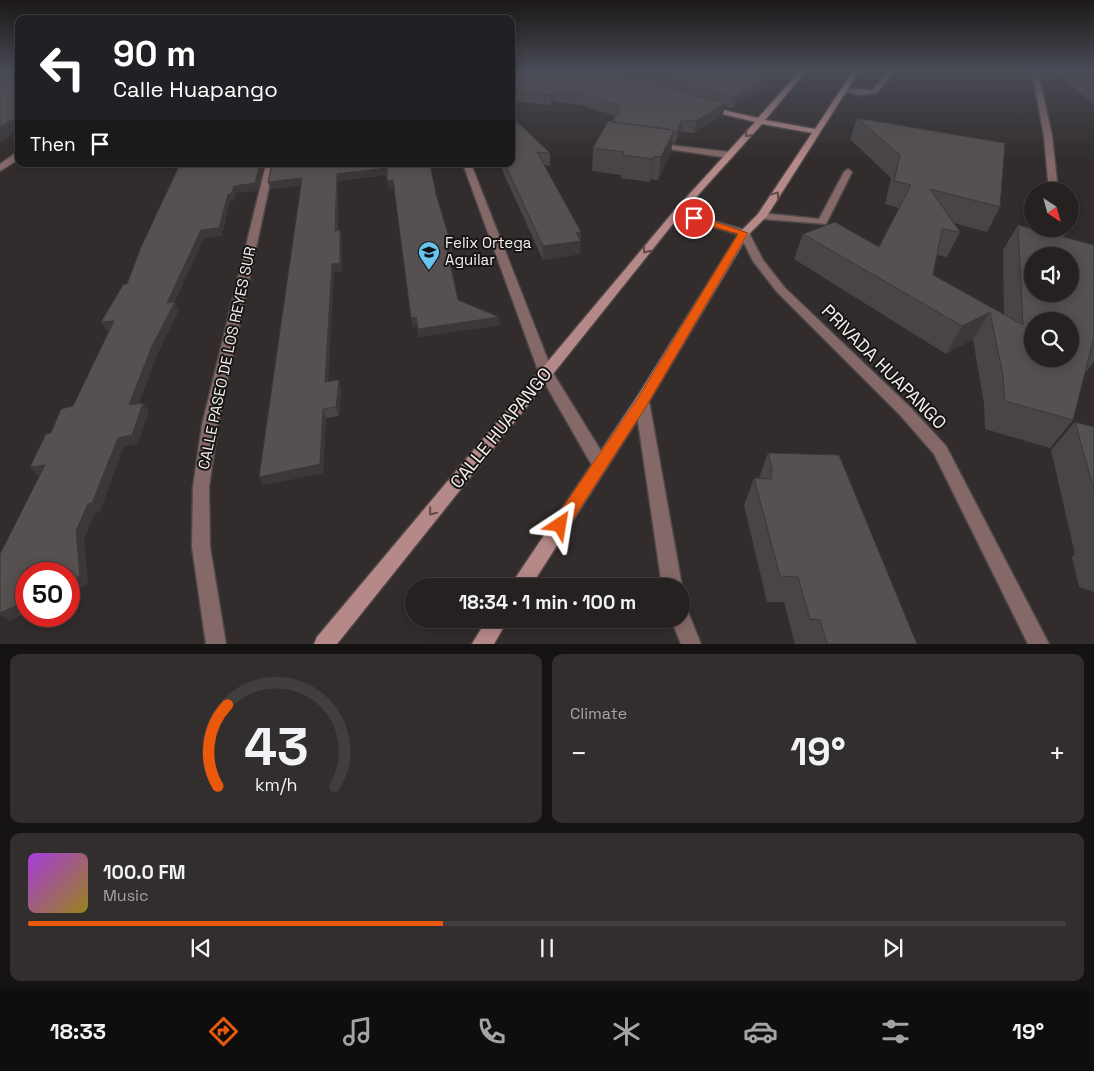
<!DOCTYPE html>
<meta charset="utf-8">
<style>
:root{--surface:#262121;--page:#322e2e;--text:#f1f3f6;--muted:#a4a3a5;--line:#423e3f;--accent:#ea580c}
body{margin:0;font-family:"Space Grotesk",sans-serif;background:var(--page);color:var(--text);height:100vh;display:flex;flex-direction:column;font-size:19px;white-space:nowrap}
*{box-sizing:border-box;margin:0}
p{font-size:16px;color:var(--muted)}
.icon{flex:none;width:28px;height:28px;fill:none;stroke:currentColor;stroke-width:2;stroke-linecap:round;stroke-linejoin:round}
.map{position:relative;height:644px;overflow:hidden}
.panel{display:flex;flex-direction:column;gap:10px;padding:10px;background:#151212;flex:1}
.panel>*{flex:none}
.top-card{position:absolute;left:15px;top:15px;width:500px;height:152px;border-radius:10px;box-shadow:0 2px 12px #0003,0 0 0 1px var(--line);background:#202124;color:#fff;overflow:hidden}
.needle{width:32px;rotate:144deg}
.controls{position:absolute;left:1024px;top:182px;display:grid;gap:10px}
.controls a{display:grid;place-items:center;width:55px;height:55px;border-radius:50%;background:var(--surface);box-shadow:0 2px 12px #0003,0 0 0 1px var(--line);font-size:25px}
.speed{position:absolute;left:15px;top:562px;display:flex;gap:10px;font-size:25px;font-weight:700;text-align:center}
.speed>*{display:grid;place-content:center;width:65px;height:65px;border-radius:50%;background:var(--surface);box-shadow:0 2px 12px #0003,0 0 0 1px var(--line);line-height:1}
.speed .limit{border:8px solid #d22;background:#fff;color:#111}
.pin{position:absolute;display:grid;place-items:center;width:42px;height:42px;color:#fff;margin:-21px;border:2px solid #fff;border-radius:50%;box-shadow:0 1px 5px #0007}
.me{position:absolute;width:55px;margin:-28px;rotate:33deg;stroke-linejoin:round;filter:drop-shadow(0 0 4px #0008)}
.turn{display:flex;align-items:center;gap:18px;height:105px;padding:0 15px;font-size:22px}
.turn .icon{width:65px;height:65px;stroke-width:2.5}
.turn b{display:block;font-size:35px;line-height:42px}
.then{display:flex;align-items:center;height:48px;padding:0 15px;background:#0003;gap:10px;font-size:19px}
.big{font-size:38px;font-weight:800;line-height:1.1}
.panel .card{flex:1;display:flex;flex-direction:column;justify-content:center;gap:8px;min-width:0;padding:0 18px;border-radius:10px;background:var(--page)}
.panel .dial{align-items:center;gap:0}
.dial svg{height:130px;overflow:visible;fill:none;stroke:var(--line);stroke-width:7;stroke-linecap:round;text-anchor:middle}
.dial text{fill:var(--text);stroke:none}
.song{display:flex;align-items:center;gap:15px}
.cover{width:60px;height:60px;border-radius:8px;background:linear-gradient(135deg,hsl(280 70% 55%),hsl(50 70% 35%))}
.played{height:5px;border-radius:2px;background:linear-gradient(90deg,var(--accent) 40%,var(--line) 40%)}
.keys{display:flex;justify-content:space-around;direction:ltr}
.heat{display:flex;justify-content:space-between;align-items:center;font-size:28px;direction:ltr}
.panel .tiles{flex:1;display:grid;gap:10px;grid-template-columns:1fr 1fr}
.card:last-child{grid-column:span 2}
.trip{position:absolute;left:405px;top:578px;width:285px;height:50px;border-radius:25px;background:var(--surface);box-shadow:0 2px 12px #0003,0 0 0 1px var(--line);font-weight:800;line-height:50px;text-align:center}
.dock{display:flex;height:80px;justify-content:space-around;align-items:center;background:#0f0d0d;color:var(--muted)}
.dock .icon{width:35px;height:35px}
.dock .selected{color:var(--accent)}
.dock b{font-size:22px;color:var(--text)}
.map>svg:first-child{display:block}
</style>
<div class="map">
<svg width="1094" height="644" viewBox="0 0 1094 644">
<rect width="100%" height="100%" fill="#322c2c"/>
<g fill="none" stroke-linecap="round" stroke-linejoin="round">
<g stroke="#4d4747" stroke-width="3">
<path id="street" d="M890,71H896L876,93L861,95L842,91L845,89L872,90Z
M1032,71H1038L1052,136L1058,191H1049L1044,136Z
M652,143L729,152L733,155L729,158L655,147L651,145Z
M16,153H19V159L0,171V164Z
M266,164H274L218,425L209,487L210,547L226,644H206L192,547L193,487L202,425Z
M463,164H471L553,373L606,459L608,464L606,469L600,471L594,469L539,373Z
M848,169L852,172L826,224L762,219L757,216L762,213L819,219L844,172Z
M677,210L748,231L763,260L785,288L911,408L946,446L1049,644H1028L934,454L901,416L777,292L753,261L740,235L674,215V211Z
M1053,229H1063L1064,245L1063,247H1055Z
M642,396L647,397L649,401L682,586L681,587L662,586L635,401L637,397Z
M681,609L688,612L701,644H681L671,619H681Z"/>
</g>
<g stroke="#4d4747" stroke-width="3">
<path id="secondary" d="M800,71H806L765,120L815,129L853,71H859L767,216L748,235L647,405L531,586H510L637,397L739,233L758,214L812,133L762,124L680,215L337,644H314L317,637L674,211L755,122L706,110V106L758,118Z
M487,619H508L494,644H472Z"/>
</g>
<use href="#street" fill="#846968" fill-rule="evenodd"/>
<use href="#secondary" fill="#b58988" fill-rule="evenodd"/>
</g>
<path fill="#4a4545" d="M511,71H625V76L642,78L625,71H754L767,86L732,108L724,106L723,114L694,133L681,132L675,144L672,143L671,152L658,180L651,179L650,182L621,178V175L592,171L593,148L612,122L616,116L580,105L554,101L551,105L511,101Z
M1057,71H1094V104L1056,74Z
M511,116L550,153V166L544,165L581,232L580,254L543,260L503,172L501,164H511Z
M857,118L1000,207L987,232L954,223L960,232L947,257L937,255L933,275L1004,315L1003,250L1018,225L1094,245V362L1085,373L1073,420L1050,448L985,429L984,404L973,339L946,354L794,259L803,234L879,247L899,208L885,204L891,178L850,139Z
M430,164L436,194L452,252H448L458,300L499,317L500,325L419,337L417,326L413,327L394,187L389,188L387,175L338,181V231L342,238V271L334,272L328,381L339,380L341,389L339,416L326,418L323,473L263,485L259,477L301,185L271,189L268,182Z
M1075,422L1094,427V592L1079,587L1072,557L1075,554L1051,450Z
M768,453L917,644H795L784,602H767L744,505L754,478H759Z"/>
<path fill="#3c3838" d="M769,76L767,86L732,108L735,97Z
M554,91V101L551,105V95Z
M725,103L723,114L694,133L696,121Z
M19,116V130L0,142V127Z
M682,120L681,132L675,144L677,132Z
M674,130L671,152L658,180L661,157Z
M654,156L651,179L650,182L653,159Z
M260,164H265L258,191L236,193L234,201H230L222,236L204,238L175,302L179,310L157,355L135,414L129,405L167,303L201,230L234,186Z
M387,168L388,175L338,181L337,239L335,231L337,174Z
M302,178L304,185L271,189L268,182Z
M393,180L394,187L389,188L387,181Z
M340,230L342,238V271L334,272L328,390L325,382L332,264Z
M581,232L580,254L543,260V246L576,233Z
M451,244L452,252L447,253L446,245Z
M990,312L973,339L946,354L962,326Z
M416,317L418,326L413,327L411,318Z
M499,317L500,325L419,337L418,329Z
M114,321L119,329L107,331L101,322Z
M339,380L341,389L339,416L336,407Z
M143,403L149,412L138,444L124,446L100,512L95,513L84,540L88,584L69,593V581L76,531L118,438Z
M323,409L326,418L323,473L263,485L259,477Z
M45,465L53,473L38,476L30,467Z
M26,601V613L9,621L0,614V613Z"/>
<path fill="#565050" stroke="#3c3838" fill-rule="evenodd" d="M0,71H19V116L0,127Z
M511,71H583L645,78L688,94L725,103L696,121L682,120L677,132H674V130L612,122L621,106L581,94L554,91L551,95L511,90Z
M651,71H754L769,76L735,97L694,88Z
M1086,71H1094V77Z
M511,116L550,153L537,152L581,232L576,233L581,241L543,246L505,164H511Z
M857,118L1005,143L1000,207L930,189L960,232L942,229L933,275L1023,325L1018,225L1094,245V341H1093L1073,420L1005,401L1003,376L990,312L962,326L803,234L835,222L879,247L911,185L894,181L900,155ZM1032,256H1070V294H1032ZM1032,321H1070V359H1032Z
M608,121L674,130L661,157L654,156L653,159L623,155L624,152L593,148Z
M180,164H260L255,183L234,186L231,194H228L219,228L201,230L167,303L175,302L152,346L129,405L143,403L132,435L118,438L92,503L88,504L76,531L80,576L69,581V574H26V601L0,613V554L45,465L30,467L46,434L51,433L61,409L73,406L114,321L101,322L123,285L127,284L141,247Z
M272,164H430L436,194L451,244L446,245L458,300L499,317L418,329L416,317L411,318L393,180L387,181V168L337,174L335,231L340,230V263L332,264L325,382L339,380L336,407L323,409L320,464L259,477L302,178L268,182Z
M1075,422L1094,427V490Z
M768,453L839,455L917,644H827L820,620L810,619L798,577L780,576L754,478L772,479L770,470L773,471Z"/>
<defs><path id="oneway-chevron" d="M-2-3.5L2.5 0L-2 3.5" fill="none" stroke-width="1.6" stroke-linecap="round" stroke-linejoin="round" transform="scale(1.25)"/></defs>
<g stroke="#5f4949">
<use href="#oneway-chevron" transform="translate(748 134) rotate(132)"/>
<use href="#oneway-chevron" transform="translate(776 195) rotate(-56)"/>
<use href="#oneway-chevron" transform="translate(646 250) rotate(129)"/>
<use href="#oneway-chevron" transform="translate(432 512) rotate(129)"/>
</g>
<linearGradient id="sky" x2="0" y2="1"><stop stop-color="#1c1818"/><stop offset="0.44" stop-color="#494b56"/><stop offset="1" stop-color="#494b56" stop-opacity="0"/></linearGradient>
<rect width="1094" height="161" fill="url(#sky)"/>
<path fill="#ea580c" stroke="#983908" d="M694,215L748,233L647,405L566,530L560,532L554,530L552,525L554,520L638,398L738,234L690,220L689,218Z"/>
<defs>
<g id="school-pin" transform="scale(1.125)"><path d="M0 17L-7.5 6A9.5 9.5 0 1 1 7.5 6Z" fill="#67c4ef" stroke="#181515"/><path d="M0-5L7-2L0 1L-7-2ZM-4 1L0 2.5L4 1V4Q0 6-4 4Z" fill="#111"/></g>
</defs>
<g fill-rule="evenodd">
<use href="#school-pin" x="429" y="252"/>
</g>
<g text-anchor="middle" stroke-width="4" stroke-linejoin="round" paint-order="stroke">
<g font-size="15" fill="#f4f0f0" stroke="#181515" text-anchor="start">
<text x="445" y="248">Felix Ortega<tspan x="445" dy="17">Aguilar</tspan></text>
</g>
<g font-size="15" fill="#f4f0f0" stroke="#181515">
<text transform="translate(227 358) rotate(-78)" y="5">CALLE PASEO DE LOS REYES SUR</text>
</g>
<g font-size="18" fill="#f4f0f0" stroke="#181515">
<text transform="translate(884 367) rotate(45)" y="6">PRIVADA HUAPANGO</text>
<text transform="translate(501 428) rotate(-51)" y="6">CALLE HUAPANGO</text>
</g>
</g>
</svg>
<div class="controls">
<a><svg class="needle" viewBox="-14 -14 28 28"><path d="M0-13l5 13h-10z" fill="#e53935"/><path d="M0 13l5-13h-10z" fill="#a4a3a5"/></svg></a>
<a><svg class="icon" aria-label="sound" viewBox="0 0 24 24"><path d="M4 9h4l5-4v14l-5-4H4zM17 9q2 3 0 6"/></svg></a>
<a><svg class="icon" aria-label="search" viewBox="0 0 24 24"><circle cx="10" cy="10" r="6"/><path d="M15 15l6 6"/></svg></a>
</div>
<div class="speed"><div class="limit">50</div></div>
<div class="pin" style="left:694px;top:218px;background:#d93025"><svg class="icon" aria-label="arrive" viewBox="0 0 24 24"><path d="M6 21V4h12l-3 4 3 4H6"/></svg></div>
<svg class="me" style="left:560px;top:525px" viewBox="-20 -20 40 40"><path d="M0-17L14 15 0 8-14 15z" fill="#ea580c" stroke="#fff" stroke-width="4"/></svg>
<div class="trip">18:34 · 1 min · 100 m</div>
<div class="top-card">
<div class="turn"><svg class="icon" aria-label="left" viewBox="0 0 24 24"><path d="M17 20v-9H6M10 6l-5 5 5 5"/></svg><div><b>90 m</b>Calle Huapango</div></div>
<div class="then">Then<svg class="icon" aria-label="arrive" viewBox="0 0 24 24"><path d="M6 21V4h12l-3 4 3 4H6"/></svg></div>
</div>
</div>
<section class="panel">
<div class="tiles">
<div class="card dial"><svg viewBox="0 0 100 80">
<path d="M14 69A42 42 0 1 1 86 69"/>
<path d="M14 69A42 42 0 0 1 20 19" stroke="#ea580c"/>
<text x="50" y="56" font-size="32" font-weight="700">43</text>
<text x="50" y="72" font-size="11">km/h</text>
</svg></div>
<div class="card"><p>Climate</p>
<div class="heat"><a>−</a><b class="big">19°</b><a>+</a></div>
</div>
<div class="card">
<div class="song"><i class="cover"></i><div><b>100.0 FM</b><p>Music</p></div></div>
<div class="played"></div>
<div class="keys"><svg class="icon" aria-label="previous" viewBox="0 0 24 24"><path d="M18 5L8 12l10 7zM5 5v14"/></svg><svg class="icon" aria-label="pause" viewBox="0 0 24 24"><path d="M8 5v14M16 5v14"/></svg><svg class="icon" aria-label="next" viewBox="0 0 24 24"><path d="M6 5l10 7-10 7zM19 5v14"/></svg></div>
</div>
</div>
</section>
<nav class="dock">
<b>18:33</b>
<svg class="icon selected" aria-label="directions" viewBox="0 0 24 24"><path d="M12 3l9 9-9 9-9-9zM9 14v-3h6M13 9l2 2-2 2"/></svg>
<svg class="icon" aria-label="music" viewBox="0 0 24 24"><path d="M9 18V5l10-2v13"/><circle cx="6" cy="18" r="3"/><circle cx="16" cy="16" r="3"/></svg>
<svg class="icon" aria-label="phone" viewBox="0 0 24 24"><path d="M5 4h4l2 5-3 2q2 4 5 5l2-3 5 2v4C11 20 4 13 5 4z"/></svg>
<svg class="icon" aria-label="climate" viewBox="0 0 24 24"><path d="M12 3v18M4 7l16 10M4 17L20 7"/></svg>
<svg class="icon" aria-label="car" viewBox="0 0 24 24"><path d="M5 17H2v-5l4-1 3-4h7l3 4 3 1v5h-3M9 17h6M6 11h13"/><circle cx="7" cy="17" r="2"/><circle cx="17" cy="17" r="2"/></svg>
<svg class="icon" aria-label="filters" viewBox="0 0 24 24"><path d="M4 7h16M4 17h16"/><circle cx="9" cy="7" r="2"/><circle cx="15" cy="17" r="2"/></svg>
<b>19°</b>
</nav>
